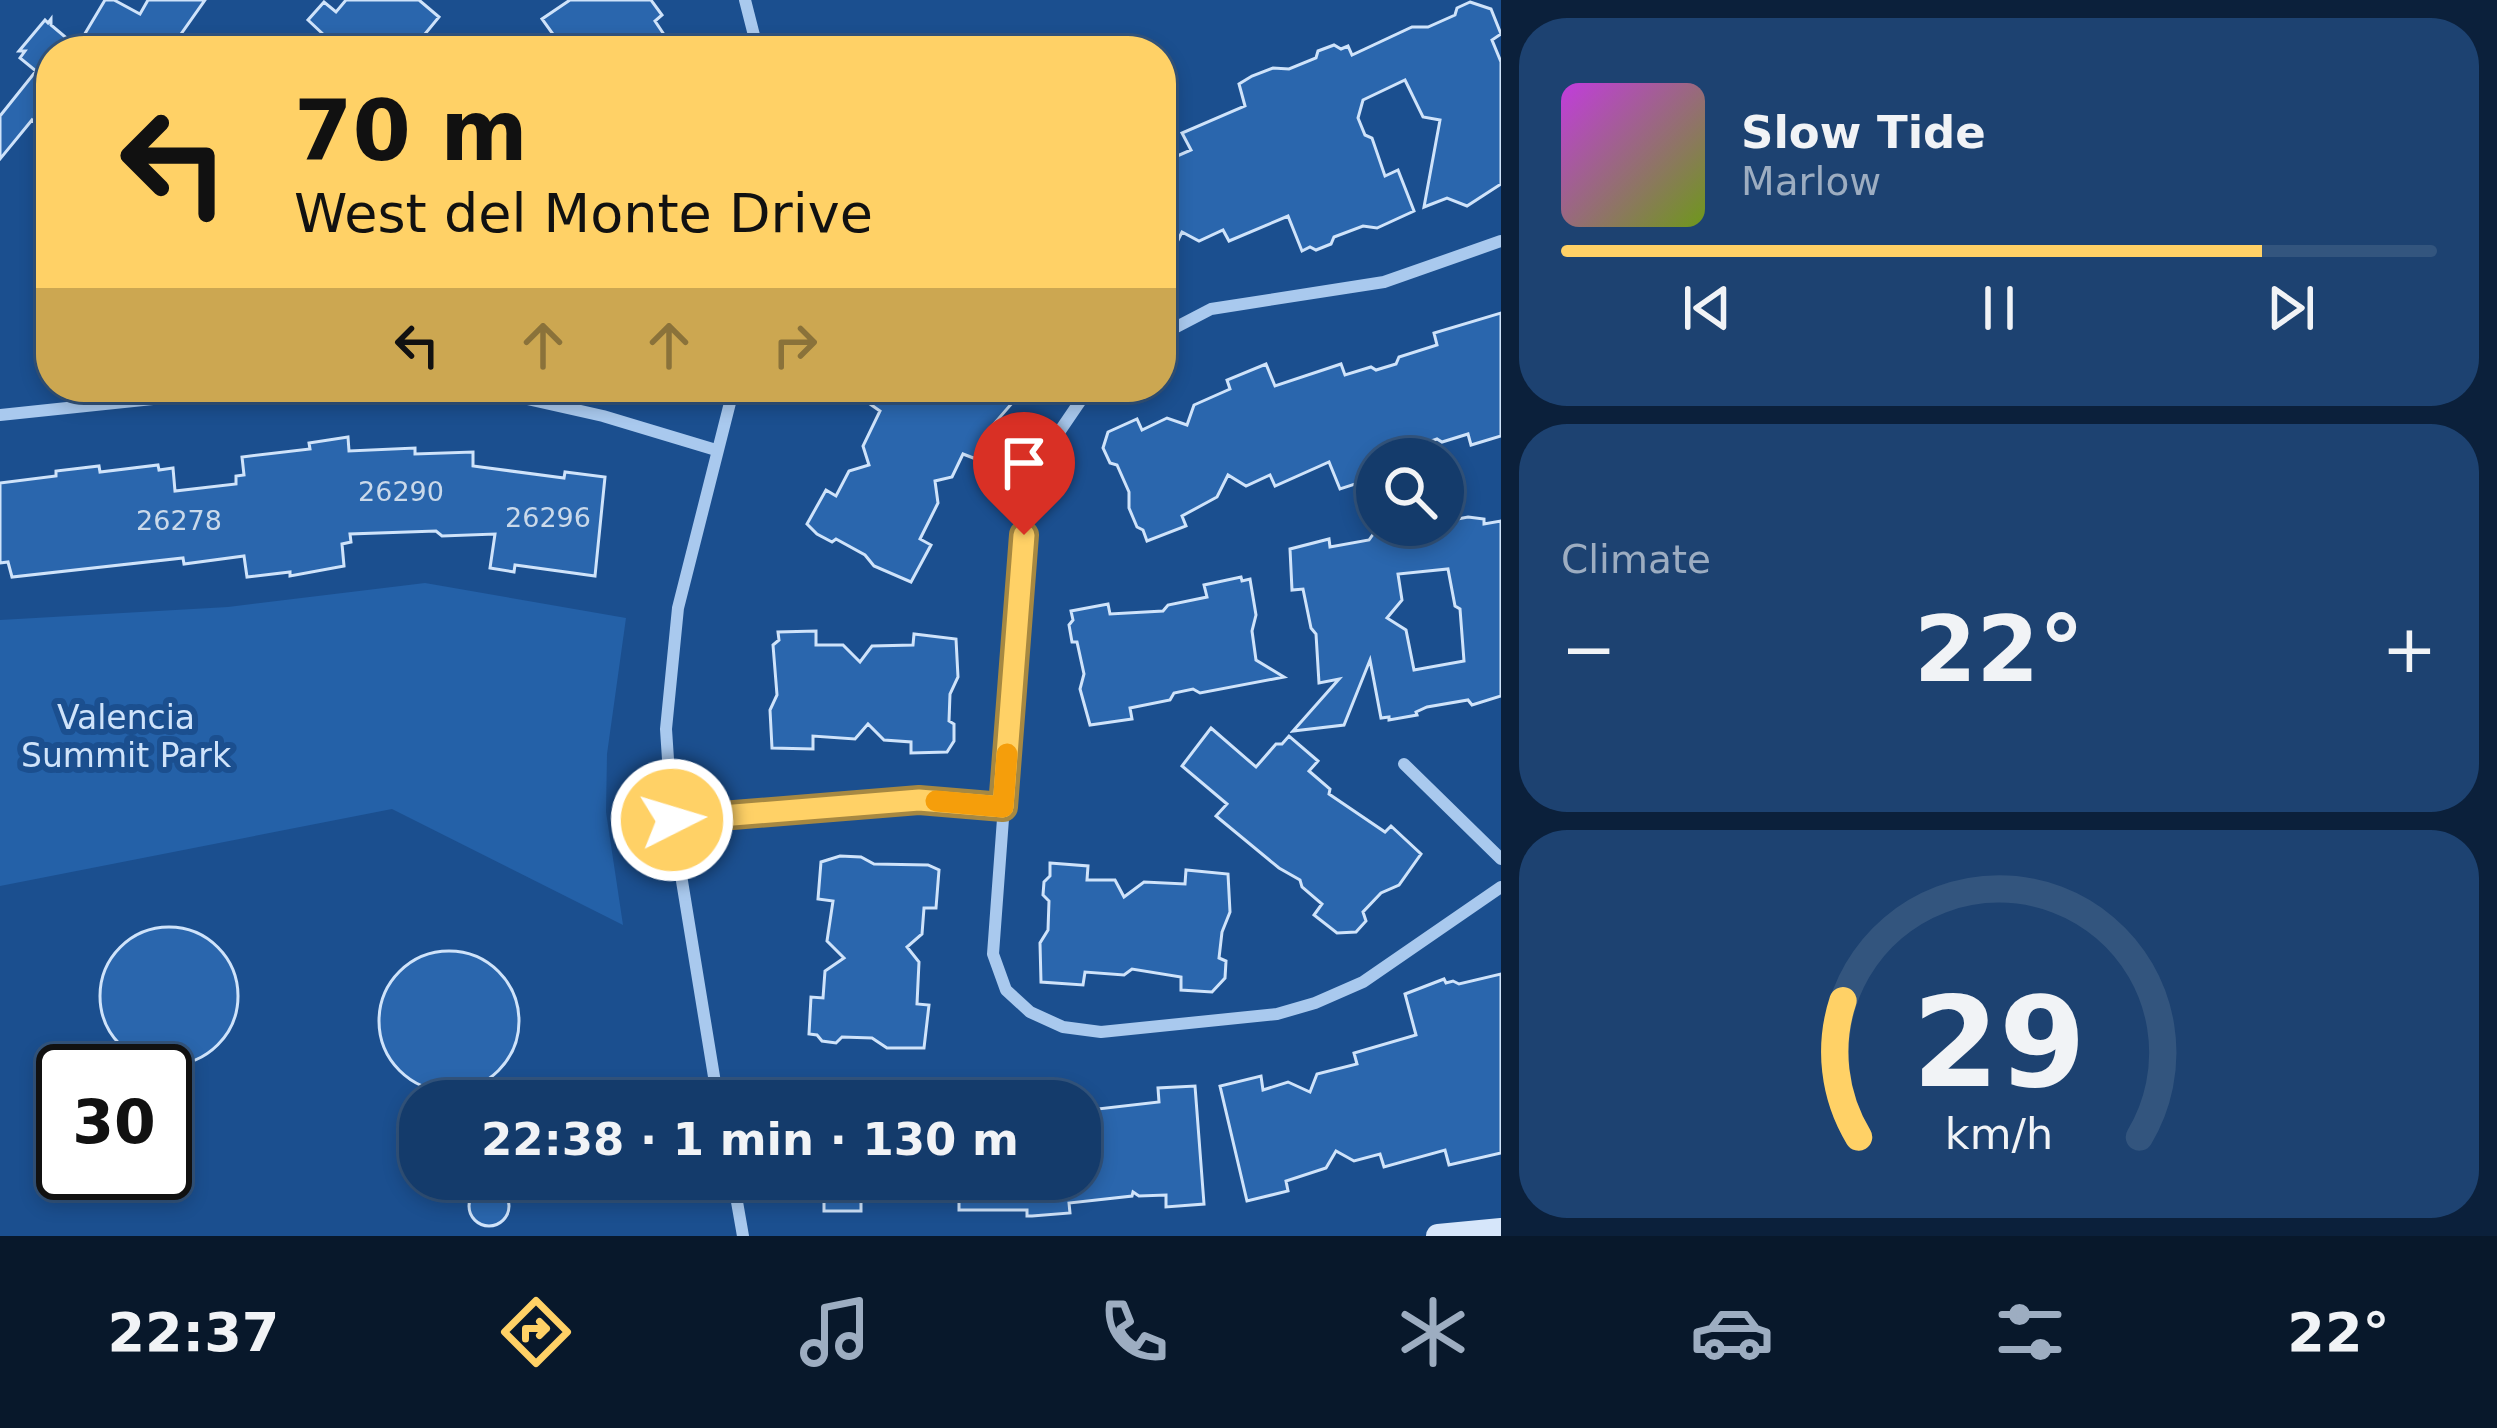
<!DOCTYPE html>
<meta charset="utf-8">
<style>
:root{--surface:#143b6b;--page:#1d4271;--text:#f1f3f6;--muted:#9dadc1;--line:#33557e;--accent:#ffd166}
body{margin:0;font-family:"DejaVu Sans",sans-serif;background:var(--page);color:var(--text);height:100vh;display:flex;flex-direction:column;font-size:45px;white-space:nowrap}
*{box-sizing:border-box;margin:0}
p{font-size:39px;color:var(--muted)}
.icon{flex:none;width:66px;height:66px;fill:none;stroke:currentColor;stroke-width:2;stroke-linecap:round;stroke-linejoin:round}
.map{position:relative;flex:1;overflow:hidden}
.side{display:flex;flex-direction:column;gap:18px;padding:18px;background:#0b203b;width:996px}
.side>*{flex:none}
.guide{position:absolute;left:36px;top:36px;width:1140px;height:366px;border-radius:48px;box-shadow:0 6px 18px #0003,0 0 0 3px var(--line);background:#ffd166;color:#111;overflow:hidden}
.fabs{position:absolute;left:1356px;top:438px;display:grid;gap:24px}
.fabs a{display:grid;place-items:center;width:108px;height:108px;border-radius:50%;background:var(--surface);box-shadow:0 6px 18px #0003,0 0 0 3px var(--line);font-size:60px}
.speed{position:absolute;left:36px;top:1044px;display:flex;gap:24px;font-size:60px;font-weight:700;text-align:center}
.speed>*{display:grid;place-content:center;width:156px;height:156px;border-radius:50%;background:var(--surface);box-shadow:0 6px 18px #0003,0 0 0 3px var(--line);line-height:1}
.speed .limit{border:6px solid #111;border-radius:18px;background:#fff;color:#111}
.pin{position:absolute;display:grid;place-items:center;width:102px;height:102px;color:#fff;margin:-123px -51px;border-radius:50% 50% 50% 0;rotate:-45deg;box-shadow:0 0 12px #0007}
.pin .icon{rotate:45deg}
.me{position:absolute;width:132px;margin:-66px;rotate:85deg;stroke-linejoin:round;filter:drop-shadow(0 0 9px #0008)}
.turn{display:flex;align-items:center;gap:42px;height:252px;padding:0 60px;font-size:54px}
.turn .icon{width:156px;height:156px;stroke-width:2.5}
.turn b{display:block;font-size:84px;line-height:102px}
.lanes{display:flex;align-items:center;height:114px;padding:0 60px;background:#0003;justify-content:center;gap:60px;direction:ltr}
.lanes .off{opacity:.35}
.big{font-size:90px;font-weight:700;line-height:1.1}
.side .widget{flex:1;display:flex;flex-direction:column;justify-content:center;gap:18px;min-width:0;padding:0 42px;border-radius:48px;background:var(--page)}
.side .dial{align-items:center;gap:0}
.dial svg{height:312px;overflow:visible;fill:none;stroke:var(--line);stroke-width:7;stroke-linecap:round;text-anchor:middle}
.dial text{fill:var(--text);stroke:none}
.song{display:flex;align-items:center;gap:36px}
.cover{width:144px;height:144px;border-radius:18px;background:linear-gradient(135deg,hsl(290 70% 55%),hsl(80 70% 35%))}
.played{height:12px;border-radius:6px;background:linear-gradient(90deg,var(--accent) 80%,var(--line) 80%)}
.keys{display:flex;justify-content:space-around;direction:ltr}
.heat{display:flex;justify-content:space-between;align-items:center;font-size:66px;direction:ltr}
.trip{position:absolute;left:399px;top:1080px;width:702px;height:120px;border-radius:48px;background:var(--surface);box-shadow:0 6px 18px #0003,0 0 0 3px var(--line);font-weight:700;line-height:120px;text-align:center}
.tabs{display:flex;height:192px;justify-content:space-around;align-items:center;background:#08182b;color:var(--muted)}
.tabs .icon{width:84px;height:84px}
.tabs .on{color:var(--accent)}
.tabs b{font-size:54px;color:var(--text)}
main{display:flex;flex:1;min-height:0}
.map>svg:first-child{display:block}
</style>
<main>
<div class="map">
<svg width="1501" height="1236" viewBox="0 0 1501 1236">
<rect width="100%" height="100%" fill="#1b4f8f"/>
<path fill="#2461a8" d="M425,583L626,618L607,754L606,812L623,925L392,809L0,886V620L228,607Z"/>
<path fill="#2a66ad" stroke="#cfe3fa" stroke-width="3" fill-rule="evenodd" d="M105,0H114L140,14L148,0H205L169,51H51V136L32,120L0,159V116L36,71L20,58L25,51H19L45,20L48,23L51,19V25L77,47Z
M346,0H419L439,17L411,51H341L308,20L324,2L336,12Z
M570,0H651L662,15L655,21L667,39L649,51H598L590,41L570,51L564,42L560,44L542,19Z
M1470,2L1491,9L1501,34L1492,40L1501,62V184L1467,206L1447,198L1424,207L1440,120L1423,117L1405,80L1363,100L1358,118L1365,135L1372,138L1385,176L1398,170L1414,211L1377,228L1363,226L1334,237L1331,244L1316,250L1310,247L1302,251L1288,216L1229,241L1223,230L1199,241L1182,232L1161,275V163L1191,150L1182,133L1245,106L1239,84L1252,76L1273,68L1289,69L1316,58L1318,51L1334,45L1341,49L1348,46L1352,55L1412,27H1428L1455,15L1457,8Z
M1501,313V436L1471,445L1468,434L1442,442L1437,439L1417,446L1414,451L1377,459V477L1340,489L1329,462L1275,486L1270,475L1246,486L1228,475L1217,497L1182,516L1186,526L1147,541L1143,530L1137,527L1129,508V492L1117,465L1110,463L1103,448L1108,432L1137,419L1142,430L1167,418L1187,425L1194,405L1230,389L1227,380L1266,364L1275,386L1341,364L1345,375L1371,367L1376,370L1396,364L1399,357L1437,345L1434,333Z
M880,387H1026L993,425L976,459L963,454L952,477L935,481L938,503L920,539L931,545L911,582L874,566L865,555L836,539L832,542L817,534L807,524L826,490L836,496L849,471L869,465L863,446L880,411L870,404Z
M348,437L349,451L415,448V454L473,452V466L564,478L565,472L605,477L595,576L515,565L514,572L490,568L495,534L442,536L436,531L350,534L351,542L342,544L344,566L290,576V572L247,577L244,556L184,564L183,558L12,577L8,562L0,563V483L56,476V471L99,466L100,472L158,465L159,470L173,468L175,491L236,484V476L244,475L242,457L310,449L309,443Z
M1468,517L1484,519V524L1501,521V696L1472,705L1468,700L1427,707L1416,712L1417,715L1389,720V717L1381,718L1370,660L1344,725L1293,731L1339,679L1319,683L1316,634L1311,628L1303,589L1292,590L1290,549L1329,539L1330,547L1369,540L1374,533L1389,530L1396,536L1433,530V526L1447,521ZM1448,569L1455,606L1460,609L1464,661L1414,670L1406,630L1387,618L1402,600L1398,574Z
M1241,577L1242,581L1250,579L1256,615L1252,631L1256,660L1284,677L1200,693L1193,689L1174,693L1170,700L1130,708L1132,719L1090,725L1080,689L1084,674L1077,642H1072L1069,625L1073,620L1071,611L1108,604L1110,614L1163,611L1168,605L1207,597L1204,585Z
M816,631V645H843L860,662L872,646L913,645L914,634L956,639L958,677L950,694L949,721L954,724V741L947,752L911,753V742L884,740L868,724L855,739L813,736V749L772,748L770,710L777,695L773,645L779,640L778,632Z
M1211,728L1256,767L1276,744H1282L1289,736L1318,761L1309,771L1330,789L1329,794L1385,832L1391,826L1421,854L1399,885L1381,893L1363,912L1366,921L1356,932L1337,933L1314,915L1322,904L1302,887L1300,880L1279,868L1216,816L1227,804L1182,766Z
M840,856L861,857L874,864L928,865L939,870L936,908H924L922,934L907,947L919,962L917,1004L929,1005L924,1048H887L872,1038L842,1037L836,1043L822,1041L817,1035L809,1034L811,997L823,998L825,971L844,958L827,941L833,901L818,899L821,862Z
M1050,863L1088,866L1087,880H1115L1124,897L1144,882L1185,884L1186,870L1228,874L1230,912L1222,932L1219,958L1226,961L1225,978L1212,992L1181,990V977L1132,969L1124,975L1085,972L1083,985L1041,982L1040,943L1048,930L1049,901L1043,895L1044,882L1050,876Z
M100 996a69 69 0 1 1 138 0a69 69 0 1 1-138 0Z
M379 1021a70 70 0 1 1 140 0a70 70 0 1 1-140 0Z
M1501,974V1153L1449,1165L1445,1150L1384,1167L1380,1154L1354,1161L1336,1151L1326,1168L1286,1181L1288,1191L1247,1201L1220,1086L1261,1076L1263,1090L1288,1082L1310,1092L1317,1074L1357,1064L1354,1053L1416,1035L1405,994L1444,979L1446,983L1453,981L1459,984Z
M1195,1086L1204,1204L1166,1207V1195L1139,1196L1133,1192L1132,1196L1069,1203L1070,1213L1032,1216H1027V1210H959V1179H1080V1111L1159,1102L1158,1088Z
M824,1179H861V1211H824Z
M469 1206a20 20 0 1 1 40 0a20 20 0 1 1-40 0Z"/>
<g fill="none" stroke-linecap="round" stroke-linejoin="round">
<path stroke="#a9c9ee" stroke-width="12" d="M745,0L758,51
M1161,335L1211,309L1384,282L1501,241
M474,387L603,416L716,450
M1096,387L1083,397L1051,444L1024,535L993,954L1006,990L1030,1012L1063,1027L1101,1032L1277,1014L1315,1003L1363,982L1501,887
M0,415L267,387
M1404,764L1501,859
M672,820L918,800L1003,807
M718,1101L672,820L666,729L678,608L734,387
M733,1179L743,1236"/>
<path stroke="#d6e6fa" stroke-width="24" d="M1438,1236L1501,1230"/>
</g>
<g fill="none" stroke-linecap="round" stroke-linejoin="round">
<g stroke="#a68842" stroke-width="30">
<path id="route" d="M672,820L919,800L1003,807L1024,535"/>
</g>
<use href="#route" stroke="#ffd166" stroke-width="21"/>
<path stroke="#f59e0b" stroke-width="21" d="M936,801L1003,807L1007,754"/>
</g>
<g text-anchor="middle" stroke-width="12" stroke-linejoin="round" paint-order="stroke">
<g font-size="27" fill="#cad9ea">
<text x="401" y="501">26290</text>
<text x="548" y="527">26296</text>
<text x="179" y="530">26278</text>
</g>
<g font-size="33" fill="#cfe3fa" stroke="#1b4f8f">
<text x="126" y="729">Valencia<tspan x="126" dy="38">Summit Park</tspan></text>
</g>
</g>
</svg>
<div class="fabs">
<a><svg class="icon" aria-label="search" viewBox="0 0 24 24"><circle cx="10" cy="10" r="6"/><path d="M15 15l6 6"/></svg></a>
</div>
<div class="speed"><div class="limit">30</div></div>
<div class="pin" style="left:1024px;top:535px;background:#d93025"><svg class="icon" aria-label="arrive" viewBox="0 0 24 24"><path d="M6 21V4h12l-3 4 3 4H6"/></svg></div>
<svg class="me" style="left:672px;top:820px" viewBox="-20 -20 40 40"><circle r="17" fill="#ffd166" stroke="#fff" stroke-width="3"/><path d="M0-11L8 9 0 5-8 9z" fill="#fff"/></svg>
<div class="trip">22:38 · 1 min · 130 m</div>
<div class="guide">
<div class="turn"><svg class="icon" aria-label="left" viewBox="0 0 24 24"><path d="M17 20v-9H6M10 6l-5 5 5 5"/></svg><div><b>70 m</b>West del Monte Drive</div></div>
<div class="lanes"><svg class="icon" aria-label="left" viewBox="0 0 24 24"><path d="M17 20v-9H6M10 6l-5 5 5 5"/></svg><svg class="icon off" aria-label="ahead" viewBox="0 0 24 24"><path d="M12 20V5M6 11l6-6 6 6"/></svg><svg class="icon off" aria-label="ahead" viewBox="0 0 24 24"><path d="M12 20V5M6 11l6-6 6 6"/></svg><svg class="icon off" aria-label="right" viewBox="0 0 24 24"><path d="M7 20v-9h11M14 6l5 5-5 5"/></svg></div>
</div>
</div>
<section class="side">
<div class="widget">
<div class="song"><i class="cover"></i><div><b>Slow Tide</b><p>Marlow</p></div></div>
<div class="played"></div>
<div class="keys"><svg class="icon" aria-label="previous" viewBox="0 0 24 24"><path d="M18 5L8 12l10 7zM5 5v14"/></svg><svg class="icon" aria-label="pause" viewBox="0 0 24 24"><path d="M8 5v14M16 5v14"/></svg><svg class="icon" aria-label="next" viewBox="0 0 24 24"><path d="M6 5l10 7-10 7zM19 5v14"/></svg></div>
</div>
<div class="widget"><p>Climate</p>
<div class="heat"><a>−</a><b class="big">22°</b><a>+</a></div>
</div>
<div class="widget dial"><svg viewBox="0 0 100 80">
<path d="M14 69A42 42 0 1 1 86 69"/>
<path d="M14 69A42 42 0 0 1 10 34" stroke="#ffd166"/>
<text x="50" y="56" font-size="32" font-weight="700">29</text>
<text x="50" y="72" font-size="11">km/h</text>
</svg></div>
</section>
</main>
<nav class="tabs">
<b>22:37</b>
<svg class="icon on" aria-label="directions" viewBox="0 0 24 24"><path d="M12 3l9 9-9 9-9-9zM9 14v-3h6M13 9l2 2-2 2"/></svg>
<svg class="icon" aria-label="music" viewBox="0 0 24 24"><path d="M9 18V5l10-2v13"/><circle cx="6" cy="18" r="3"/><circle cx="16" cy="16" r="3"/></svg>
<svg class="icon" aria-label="phone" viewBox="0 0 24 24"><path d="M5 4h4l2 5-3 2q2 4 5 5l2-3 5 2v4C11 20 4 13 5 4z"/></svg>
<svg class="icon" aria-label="climate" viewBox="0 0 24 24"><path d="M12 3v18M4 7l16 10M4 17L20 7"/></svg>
<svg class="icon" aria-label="car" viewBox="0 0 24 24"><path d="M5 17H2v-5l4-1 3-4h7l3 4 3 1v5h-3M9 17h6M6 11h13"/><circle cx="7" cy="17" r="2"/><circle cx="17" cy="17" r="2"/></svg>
<svg class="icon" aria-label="filters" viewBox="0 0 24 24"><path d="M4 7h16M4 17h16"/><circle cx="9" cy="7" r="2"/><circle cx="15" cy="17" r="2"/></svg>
<b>22°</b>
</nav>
